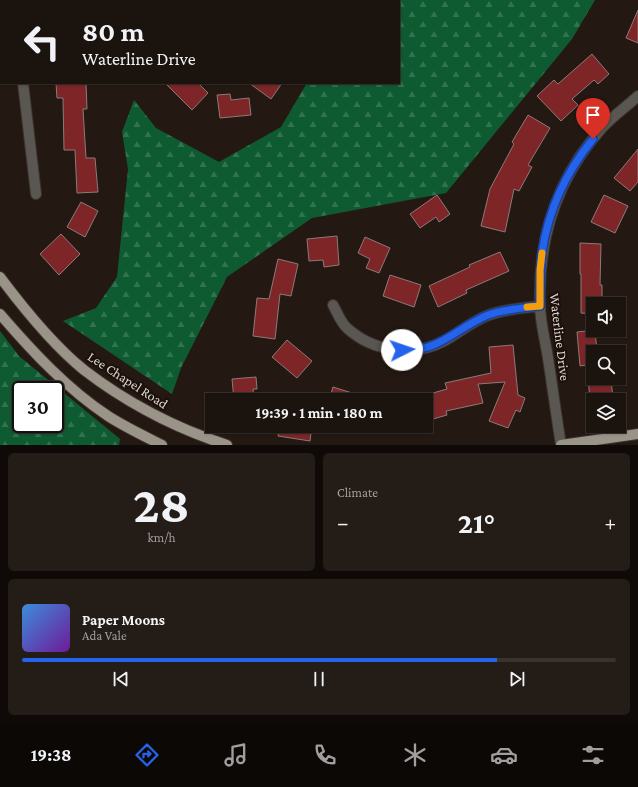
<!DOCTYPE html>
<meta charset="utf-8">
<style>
:root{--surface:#1b130e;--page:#241c17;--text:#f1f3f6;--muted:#a09e9e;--line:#39322e;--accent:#2563eb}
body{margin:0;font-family:"Crimson Pro",serif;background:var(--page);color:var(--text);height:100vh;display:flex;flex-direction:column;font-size:15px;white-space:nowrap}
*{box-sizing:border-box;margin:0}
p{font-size:13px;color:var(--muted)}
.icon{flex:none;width:22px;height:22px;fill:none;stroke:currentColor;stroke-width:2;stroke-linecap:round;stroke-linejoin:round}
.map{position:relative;height:445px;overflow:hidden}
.drawer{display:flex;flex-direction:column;gap:8px;padding:8px;background:#0f0a08;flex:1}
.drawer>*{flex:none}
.hud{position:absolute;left:0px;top:0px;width:400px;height:84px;box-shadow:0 1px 3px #0004,0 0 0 1px var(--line);background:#1b130e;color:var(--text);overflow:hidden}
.fabs{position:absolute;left:586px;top:297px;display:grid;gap:8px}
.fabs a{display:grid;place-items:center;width:40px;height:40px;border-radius:0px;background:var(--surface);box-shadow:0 1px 3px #0004,0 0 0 1px var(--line);font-size:20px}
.speed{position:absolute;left:12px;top:381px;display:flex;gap:8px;font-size:20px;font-weight:700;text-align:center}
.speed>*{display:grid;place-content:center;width:52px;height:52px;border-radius:50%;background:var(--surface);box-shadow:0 1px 3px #0004,0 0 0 1px var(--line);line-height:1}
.speed .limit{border:2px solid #111;border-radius:6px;background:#fff;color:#111}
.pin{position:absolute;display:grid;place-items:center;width:34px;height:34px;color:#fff;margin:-41px -17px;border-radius:50% 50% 50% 0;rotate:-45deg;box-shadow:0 0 4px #0007}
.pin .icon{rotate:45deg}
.me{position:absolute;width:44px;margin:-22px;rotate:86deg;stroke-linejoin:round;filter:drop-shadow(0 0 3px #0008)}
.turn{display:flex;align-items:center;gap:14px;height:84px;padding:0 16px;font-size:18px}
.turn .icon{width:52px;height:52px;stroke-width:2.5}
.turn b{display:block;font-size:28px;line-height:34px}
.big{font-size:30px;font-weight:700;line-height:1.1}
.drawer .widget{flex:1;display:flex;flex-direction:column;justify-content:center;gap:6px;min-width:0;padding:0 14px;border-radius:6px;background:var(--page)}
.drawer .dial{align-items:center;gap:0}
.dial b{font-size:52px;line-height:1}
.song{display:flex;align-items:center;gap:12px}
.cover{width:48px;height:48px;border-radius:6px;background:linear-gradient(135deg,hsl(210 70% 55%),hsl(280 70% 35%))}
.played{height:4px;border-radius:2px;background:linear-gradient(90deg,var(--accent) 80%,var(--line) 80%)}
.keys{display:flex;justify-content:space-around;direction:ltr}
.heat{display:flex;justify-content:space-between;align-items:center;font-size:22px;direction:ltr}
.drawer .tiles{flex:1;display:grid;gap:8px;grid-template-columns:1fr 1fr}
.widget:last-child{grid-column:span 2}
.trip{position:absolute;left:205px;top:393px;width:228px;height:40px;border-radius:0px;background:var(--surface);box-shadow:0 1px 3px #0004,0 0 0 1px var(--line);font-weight:700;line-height:40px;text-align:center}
.menu{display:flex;height:64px;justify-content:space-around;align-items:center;background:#0b0806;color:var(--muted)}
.menu .icon{width:28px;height:28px}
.menu .current{color:var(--accent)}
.menu b{font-size:18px;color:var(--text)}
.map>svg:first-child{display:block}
</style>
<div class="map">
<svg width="638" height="445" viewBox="0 0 638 445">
<defs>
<pattern id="forest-firs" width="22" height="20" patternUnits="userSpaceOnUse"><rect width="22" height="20" fill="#0e5b32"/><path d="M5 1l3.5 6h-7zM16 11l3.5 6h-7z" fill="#31724f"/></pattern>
</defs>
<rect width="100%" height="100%" fill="#241912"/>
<path fill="url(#forest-firs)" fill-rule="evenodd" d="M308,0H595L572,39L446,193L312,218L227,277L181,368L172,394L63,321L96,308L117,277L128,169L122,132L134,100L156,128L219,162L281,127L307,83H399V1Z
M0,331L19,356L120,439L119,445H0ZM21,390H55V424H21Z"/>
<path fill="#7e2528" stroke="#8c7a79" d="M638,10V43L626,38Z
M592,54L609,74L598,84L594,80L572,99L578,105L561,121L537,96L554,80L558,84Z
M56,83H86L87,109H83L86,158H95L98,192L77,193L75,150H64L63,98H57Z
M165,83H198L208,93L192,110Z
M249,83H282L271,99Z
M230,94L231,100L249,98L251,115L220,118L217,95Z
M528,115L550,128L528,165L532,167L519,191L514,189L505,232L481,226L490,189L514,144L512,142Z
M638,149V182L630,191L614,178Z
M437,195L450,214L439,222L436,217L420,228L410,214Z
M604,195L628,206L615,233L591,222Z
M81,202L98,211L85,237L67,227Z
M61,234L80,254L59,275L40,254Z
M337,236L339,265L324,267L323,260L309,261L307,239Z
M365,237L390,248L379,273L366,268L370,259L358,253Z
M580,243L601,244L600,285H602V304H593V314L581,313V274H580Z
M500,252L509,271L466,290L467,293L438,307L429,286L470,267L469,265Z
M278,259L298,264L291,296L280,294L275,339L253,336L257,298L269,299Z
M390,275L421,285L414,307L383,296Z
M595,330L597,352H593V364L580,366L577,332Z
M287,340L312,361L297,378L272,357Z
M513,345L518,395L525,398L520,412L516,410L508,428L489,421L505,382L478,384L483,403L446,411L447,415L426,421V395L447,389L445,383L491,373L489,347Z
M256,377L257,389H253L254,400H234L232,379Z
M588,378H611L613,400H590Z
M333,387L368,398V400H329Z
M280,426H312L310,441L278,436Z"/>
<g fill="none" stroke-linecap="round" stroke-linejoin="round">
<g stroke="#3e332d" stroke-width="12">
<path id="minor" d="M14,0V1
M188,0V1
M23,83L36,194
M333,305C337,312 341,323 347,328C373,352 414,357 444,341C459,333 472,321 489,315C505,309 523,308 540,306
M561,445C556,414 552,383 547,352C544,336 540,320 540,304C538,237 557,178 602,128C613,116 626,107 638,96"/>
</g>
<g stroke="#3e332d" stroke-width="12">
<path id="major" d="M0,277C24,309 53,345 84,370C127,403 175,428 227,445
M0,314C32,351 67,389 108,416C125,427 144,436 162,445
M561,445L638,434"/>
</g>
<use href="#minor" stroke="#5a5752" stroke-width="10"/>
<use href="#major" stroke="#9a9488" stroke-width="10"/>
</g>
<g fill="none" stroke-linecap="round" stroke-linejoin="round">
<g stroke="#184099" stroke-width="10">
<path id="route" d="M402,350C440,352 456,328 488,315C505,309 522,308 540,306C540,288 540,271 542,253C548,211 566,172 593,139"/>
</g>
<use href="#route" stroke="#2563eb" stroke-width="7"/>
<path stroke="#f59e0b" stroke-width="7" d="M527,307L540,306V270L542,253"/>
</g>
<g text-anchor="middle" stroke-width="4" stroke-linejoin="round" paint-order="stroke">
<g font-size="14" fill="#ded6d2" stroke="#1b100a">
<text transform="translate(560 337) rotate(83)" y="5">Waterline Drive</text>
<text transform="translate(128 380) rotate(33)" y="5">Lee Chapel Road</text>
</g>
</g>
</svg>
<div class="fabs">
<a><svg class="icon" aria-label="sound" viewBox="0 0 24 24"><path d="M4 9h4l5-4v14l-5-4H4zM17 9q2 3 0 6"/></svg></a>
<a><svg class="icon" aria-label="search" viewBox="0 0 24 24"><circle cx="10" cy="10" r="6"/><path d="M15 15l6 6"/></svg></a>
<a><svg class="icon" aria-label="layers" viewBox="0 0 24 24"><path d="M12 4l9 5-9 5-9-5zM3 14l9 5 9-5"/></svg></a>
</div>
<div class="speed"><div class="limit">30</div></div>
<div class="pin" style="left:593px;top:139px;background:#d93025"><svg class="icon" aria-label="arrive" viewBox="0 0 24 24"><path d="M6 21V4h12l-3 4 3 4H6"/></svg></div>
<svg class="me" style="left:402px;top:350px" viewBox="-20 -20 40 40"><circle r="19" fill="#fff"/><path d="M0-13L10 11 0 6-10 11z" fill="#2563eb"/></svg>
<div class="trip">19:39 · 1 min · 180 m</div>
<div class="hud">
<div class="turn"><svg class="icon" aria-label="left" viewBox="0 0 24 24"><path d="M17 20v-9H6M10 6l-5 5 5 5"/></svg><div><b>80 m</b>Waterline Drive</div></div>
</div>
</div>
<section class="drawer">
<div class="tiles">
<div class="widget dial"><b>28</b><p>km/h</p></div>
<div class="widget"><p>Climate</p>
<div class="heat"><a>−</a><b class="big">21°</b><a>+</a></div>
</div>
<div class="widget">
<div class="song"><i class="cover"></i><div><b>Paper Moons</b><p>Ada Vale</p></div></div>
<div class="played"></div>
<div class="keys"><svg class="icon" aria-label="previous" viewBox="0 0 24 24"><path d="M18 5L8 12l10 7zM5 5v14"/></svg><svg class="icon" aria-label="pause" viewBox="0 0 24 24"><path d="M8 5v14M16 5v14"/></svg><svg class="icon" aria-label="next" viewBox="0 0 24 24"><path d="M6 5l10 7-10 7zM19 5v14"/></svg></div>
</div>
</div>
</section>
<nav class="menu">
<b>19:38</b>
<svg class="icon current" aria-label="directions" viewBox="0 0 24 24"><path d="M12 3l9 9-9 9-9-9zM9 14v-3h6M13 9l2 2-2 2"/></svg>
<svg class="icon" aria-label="music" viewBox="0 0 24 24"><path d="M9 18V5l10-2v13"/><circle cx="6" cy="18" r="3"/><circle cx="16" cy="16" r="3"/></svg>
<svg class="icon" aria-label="phone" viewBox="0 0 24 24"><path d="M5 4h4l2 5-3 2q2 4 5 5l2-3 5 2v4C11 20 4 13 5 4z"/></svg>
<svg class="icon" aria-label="climate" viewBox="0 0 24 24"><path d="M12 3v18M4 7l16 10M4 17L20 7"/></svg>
<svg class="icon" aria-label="car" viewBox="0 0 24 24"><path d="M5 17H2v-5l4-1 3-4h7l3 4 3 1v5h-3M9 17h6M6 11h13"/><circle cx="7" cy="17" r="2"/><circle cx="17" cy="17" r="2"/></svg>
<svg class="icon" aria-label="filters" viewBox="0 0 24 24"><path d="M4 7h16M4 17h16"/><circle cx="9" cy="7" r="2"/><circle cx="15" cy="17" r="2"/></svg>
</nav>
